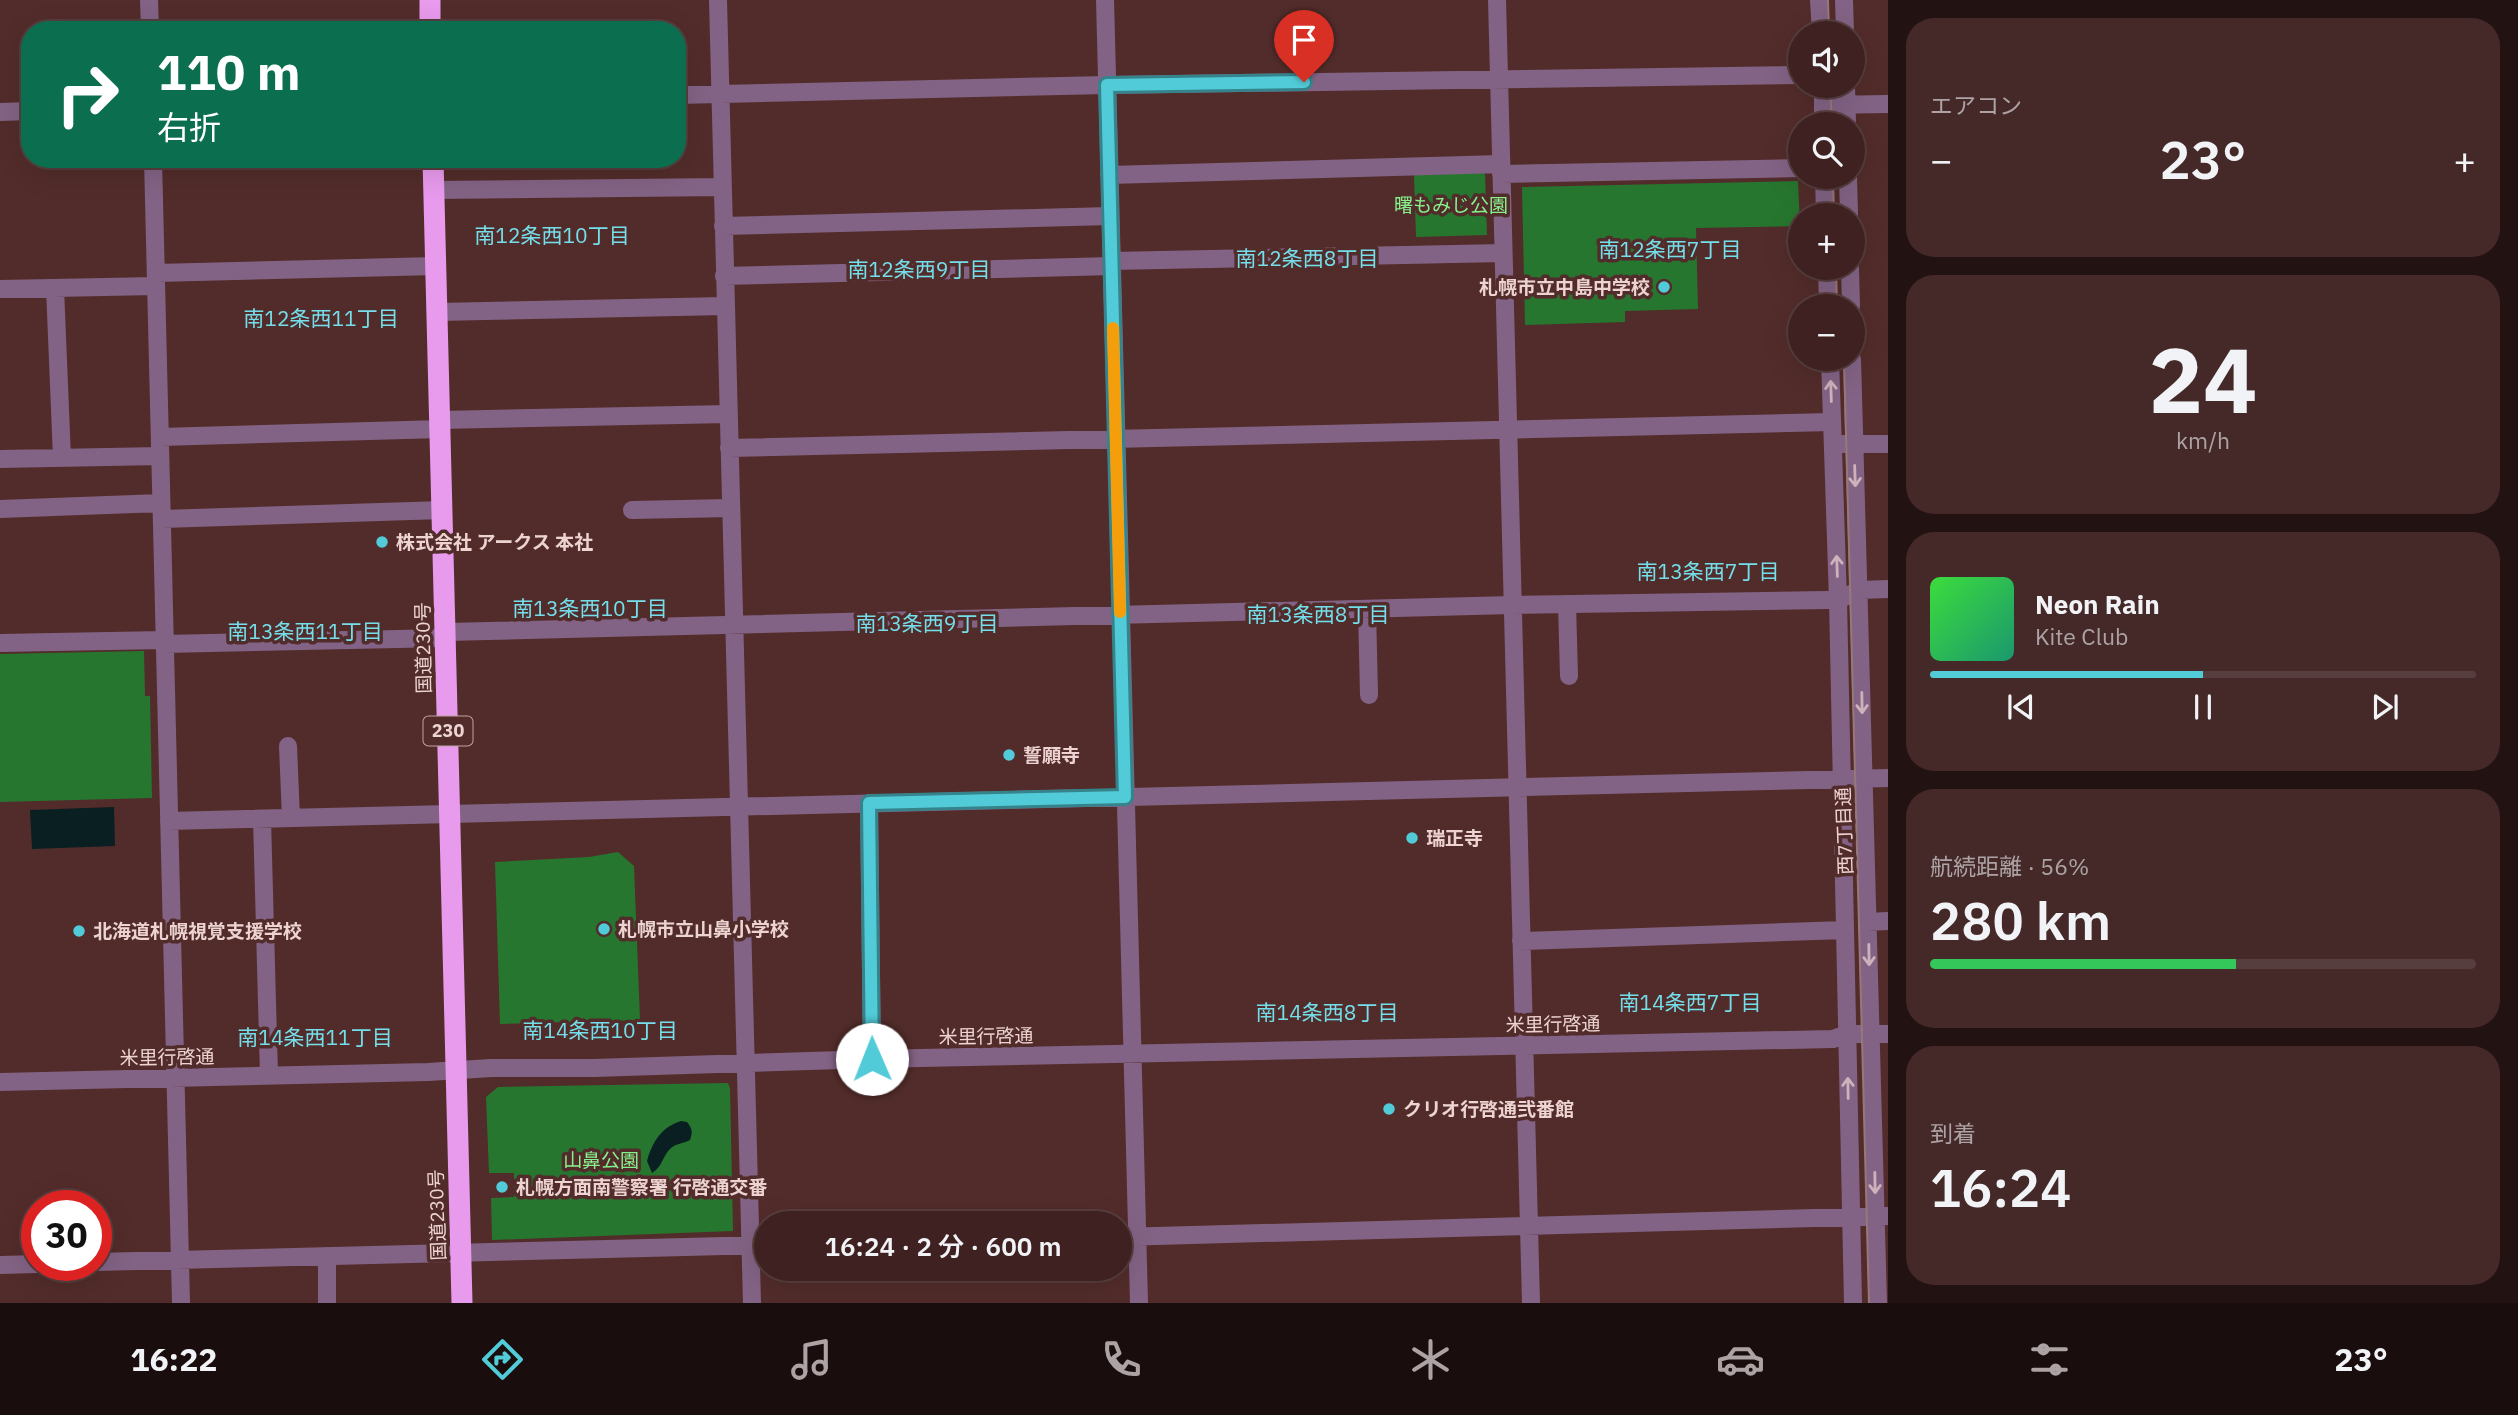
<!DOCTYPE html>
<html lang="ja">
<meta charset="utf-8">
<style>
:root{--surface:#3e2120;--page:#452929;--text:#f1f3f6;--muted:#ada3a5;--line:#573e3e;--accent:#52cbd8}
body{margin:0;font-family:"IBM Plex Sans","Noto Sans JP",sans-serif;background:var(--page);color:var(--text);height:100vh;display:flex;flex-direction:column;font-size:26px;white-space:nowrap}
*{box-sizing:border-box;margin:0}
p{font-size:23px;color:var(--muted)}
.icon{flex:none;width:38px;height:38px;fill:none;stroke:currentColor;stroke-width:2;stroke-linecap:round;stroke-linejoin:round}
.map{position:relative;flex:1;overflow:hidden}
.panel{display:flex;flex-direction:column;gap:18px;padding:18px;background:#221212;width:630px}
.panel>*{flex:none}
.banner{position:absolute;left:21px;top:21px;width:665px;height:147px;border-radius:28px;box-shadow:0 7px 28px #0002,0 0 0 2px var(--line);background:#0b6e4f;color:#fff;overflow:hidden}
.tools{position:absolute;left:1788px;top:21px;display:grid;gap:14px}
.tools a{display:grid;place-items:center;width:77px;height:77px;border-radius:50%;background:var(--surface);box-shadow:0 7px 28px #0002,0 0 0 2px var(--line);font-size:35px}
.speed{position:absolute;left:21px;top:1190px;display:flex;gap:14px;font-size:35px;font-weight:700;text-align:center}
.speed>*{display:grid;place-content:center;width:91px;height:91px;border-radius:50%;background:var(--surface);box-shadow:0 7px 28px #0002,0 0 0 2px var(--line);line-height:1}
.speed .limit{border:10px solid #d22;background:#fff;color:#111}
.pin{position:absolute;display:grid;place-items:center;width:60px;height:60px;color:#fff;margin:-72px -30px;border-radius:50% 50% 50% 0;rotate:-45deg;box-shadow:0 0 7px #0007}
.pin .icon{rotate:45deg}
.me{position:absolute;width:77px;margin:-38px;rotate:359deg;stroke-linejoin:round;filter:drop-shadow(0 0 5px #0008)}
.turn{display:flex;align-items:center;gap:24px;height:147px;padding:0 21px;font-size:32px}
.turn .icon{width:91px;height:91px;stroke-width:2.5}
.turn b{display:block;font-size:49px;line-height:60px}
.big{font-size:52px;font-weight:600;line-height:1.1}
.panel .tile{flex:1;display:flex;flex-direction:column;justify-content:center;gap:10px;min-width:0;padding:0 24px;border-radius:28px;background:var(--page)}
.panel .dial{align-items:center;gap:0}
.dial b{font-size:91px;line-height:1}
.song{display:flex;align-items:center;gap:21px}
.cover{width:84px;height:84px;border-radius:10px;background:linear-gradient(135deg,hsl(120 70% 55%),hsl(160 70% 35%))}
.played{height:7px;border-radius:4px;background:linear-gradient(90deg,var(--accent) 50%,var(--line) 50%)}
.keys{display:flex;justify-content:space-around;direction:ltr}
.heat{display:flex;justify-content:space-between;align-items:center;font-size:38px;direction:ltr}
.charge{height:10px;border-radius:5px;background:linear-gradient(90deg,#34c759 56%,var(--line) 0)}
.trip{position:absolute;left:754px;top:1211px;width:378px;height:70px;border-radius:35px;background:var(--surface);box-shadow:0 7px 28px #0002,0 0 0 2px var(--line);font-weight:600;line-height:70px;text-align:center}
.tabs{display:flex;height:112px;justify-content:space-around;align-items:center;background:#190d0d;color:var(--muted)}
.tabs .icon{width:49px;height:49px}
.tabs .current{color:var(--accent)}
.tabs b{font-size:32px;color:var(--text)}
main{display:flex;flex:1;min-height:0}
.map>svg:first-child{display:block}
</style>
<main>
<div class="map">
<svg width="1888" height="1303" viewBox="0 0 1888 1303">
<rect width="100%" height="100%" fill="#522c2a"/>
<path fill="#27762f" d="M1485,173L1487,235L1416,237L1414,175Z
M1798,181L1800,226L1696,228L1698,309L1625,311V322L1525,325L1522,187Z
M144,651L145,696H150L152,798L0,802V654Z
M618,852L634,866L640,1020L500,1024L495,862L589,857Z
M728,1083L730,1088L733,1231L492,1240L491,1198L514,1197V1173H489L486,1097L498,1087Z"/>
<path fill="#091f22" d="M114,807L115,846L32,849L30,810Z
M681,1121L687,1122C692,1128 693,1132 690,1140C683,1144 675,1143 669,1150C662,1158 662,1167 652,1173L647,1161C652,1143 661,1127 681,1121Z"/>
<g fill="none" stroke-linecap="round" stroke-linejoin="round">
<path stroke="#836385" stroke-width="18" d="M149,0L150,30
M718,0L752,1303
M1105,0L1139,1303
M1497,0L1531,1303
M1819,0L1821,33
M1844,0L1845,33
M1823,86V124
M1846,86L1847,124
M677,95L1107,85L1801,75
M1823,105L1888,104
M0,112L30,111
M153,159L181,1303
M1501,174L1801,168
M1109,175L1501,164
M1824,177L1825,215
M1848,177L1849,215
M434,190L722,187
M723,226L1110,216
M1111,261L1503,253
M1827,268L1828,306
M1850,268L1851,306
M156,273L436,266
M724,276L1112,266
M55,288L62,458
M0,289L156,286
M437,312L725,306
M1830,359L1838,600L1853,1303
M1852,359L1878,1303
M440,420L728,414
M160,437L441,429
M1843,444H1888
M729,448L1832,422
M0,459L160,456
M0,509L161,503
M632,510L731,508
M162,519L443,510
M1567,604L1569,676
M1367,609L1369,695
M446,632L1512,605L1827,600H1838L1860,590L1888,589
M0,643L164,640
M164,644L446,638
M288,746L291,818
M869,803L872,1059
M262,819L269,1075
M169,821L1888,778
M1868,922L1888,921
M1521,941L1844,930
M0,1082L428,1072L491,1068H594L872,1059L1833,1039L1847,1034H1888
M1120,1237L1888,1216
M327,1256V1303
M96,1262L766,1245
M0,1265L37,1264"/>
<path stroke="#e89aed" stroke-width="21" d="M430,0V30
M433,159L462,1303"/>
<path stroke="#987876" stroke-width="2" d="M1828,0L1829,33
M1830,86L1832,124
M1833,177L1834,215
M1836,268L1837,306
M1844,359L1869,1303"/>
</g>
<defs><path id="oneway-shaft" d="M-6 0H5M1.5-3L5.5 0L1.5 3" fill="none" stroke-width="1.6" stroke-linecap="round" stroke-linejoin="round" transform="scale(1.75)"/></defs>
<g stroke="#cdb2bb">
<use href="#oneway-shaft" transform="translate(1831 391) rotate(-92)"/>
<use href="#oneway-shaft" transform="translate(1855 476) rotate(88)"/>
<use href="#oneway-shaft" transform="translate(1837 566) rotate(-92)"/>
<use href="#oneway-shaft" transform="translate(1862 703) rotate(89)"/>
<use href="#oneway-shaft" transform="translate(1869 955) rotate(89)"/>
<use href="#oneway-shaft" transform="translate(1848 1088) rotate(-91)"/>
<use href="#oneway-shaft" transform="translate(1875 1183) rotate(89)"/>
</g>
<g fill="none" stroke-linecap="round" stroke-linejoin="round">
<g stroke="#35848c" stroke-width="18">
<path id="route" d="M872,1059L869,803L1125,797L1107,85L1304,82"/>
</g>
<use href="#route" stroke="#52cbd8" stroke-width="12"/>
<path stroke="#f59e0b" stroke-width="12" d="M1113,328L1120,612"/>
</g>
<g fill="#52cbd8" stroke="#522c2a" stroke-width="2.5">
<circle cx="1664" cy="287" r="7"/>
<circle cx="382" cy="542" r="7"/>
<circle cx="1009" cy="755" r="7"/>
<circle cx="1412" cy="838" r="7"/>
<circle cx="604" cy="929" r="7"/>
<circle cx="79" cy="931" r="7"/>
<circle cx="1389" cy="1109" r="7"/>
<circle cx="502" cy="1187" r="7"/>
</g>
<g text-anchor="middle" stroke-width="7" stroke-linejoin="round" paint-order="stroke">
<rect fill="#522c2a" stroke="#bea2a0" stroke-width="2" x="423.5" y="716.5" width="49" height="29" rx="5"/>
<g font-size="18" font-weight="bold" fill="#edd4d2">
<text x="448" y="737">230</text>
</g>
<g font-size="19" fill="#86f28c" stroke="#522c2a">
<text x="1451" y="212">曙もみじ公園</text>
<text x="601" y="1167">山鼻公園</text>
</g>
<g font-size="19" font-weight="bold" fill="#edd4d2" stroke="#522c2a" text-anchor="start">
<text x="1650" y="294" text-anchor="end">札幌市立中島中学校</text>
<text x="396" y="549">株式会社 アークス 本社</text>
<text x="1023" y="762">誓願寺</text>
<text x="1426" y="845">瑞正寺</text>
<text x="618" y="936">札幌市立山鼻小学校</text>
<text x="93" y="938">北海道札幌視覚支援学校</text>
<text x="1403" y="1116">クリオ行啓通弐番館</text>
<text x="516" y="1194">札幌方面南警察署 行啓通交番</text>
</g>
<g font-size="19" fill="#edd4d2" stroke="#522c2a">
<text transform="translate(423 648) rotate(-91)" y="7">国道230号</text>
<text transform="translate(1844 831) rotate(-92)" y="7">西7丁目通</text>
<text transform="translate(1553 1024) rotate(-1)" y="7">米里行啓通</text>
<text transform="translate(986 1036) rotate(-1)" y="7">米里行啓通</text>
<text transform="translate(167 1057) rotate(-1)" y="7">米里行啓通</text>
<text transform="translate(437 1215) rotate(-92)" y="7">国道230号</text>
</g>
<g font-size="21" fill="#74dfeb" stroke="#522c2a">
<text x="552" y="243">南12条西10丁目</text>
<text x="1670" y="257">南12条西7丁目</text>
<text x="1307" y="266">南12条西8丁目</text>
<text x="919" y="277">南12条西9丁目</text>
<text x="321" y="326">南12条西11丁目</text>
<text x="1708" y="579">南13条西7丁目</text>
<text x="590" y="616">南13条西10丁目</text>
<text x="1318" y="622">南13条西8丁目</text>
<text x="927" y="631">南13条西9丁目</text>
<text x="305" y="639">南13条西11丁目</text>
<text x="1690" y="1010">南14条西7丁目</text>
<text x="1327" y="1020">南14条西8丁目</text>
<text x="600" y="1038">南14条西10丁目</text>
<text x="315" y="1045">南14条西11丁目</text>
</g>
</g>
</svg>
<div class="tools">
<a><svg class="icon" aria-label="sound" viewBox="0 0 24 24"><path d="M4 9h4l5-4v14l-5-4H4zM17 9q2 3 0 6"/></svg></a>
<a><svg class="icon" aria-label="search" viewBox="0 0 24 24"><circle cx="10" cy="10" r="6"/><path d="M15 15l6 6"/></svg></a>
<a>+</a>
<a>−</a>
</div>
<div class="speed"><div class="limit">30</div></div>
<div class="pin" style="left:1304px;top:82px;background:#d93025"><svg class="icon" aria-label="arrive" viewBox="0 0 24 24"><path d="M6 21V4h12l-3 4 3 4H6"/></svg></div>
<svg class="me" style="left:872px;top:1059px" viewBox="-20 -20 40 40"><circle r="19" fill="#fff"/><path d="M0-13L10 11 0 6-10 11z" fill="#52cbd8"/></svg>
<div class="trip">16:24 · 2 分 · 600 m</div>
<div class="banner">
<div class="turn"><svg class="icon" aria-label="right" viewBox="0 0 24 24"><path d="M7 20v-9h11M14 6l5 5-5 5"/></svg><div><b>110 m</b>右折</div></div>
</div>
</div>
<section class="panel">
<div class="tile"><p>エアコン</p>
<div class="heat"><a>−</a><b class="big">23°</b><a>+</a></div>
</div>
<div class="tile dial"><b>24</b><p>km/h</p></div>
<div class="tile">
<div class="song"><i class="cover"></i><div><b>Neon Rain</b><p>Kite Club</p></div></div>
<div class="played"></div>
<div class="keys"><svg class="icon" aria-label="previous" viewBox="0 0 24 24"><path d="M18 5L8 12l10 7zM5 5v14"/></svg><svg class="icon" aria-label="pause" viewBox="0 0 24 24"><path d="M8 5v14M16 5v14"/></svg><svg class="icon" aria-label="next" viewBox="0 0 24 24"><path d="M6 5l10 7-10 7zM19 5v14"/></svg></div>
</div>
<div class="tile"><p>航続距離 · 56%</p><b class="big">280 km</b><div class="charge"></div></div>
<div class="tile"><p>到着</p><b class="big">16:24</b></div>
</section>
</main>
<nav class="tabs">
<b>16:22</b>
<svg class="icon current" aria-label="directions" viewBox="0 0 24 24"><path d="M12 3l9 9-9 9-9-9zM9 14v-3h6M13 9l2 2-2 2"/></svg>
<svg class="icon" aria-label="music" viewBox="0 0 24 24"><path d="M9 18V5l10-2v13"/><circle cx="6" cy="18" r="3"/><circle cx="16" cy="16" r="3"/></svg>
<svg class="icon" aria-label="phone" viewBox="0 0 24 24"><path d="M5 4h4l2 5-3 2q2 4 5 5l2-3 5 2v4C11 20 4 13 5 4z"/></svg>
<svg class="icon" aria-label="climate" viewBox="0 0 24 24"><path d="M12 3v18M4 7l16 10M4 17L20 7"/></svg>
<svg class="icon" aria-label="car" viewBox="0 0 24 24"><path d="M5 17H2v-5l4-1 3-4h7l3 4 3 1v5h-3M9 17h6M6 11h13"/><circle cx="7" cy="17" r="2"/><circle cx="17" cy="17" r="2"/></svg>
<svg class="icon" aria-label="filters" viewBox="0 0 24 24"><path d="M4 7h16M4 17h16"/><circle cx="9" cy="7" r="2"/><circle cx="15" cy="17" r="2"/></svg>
<b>23°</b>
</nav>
